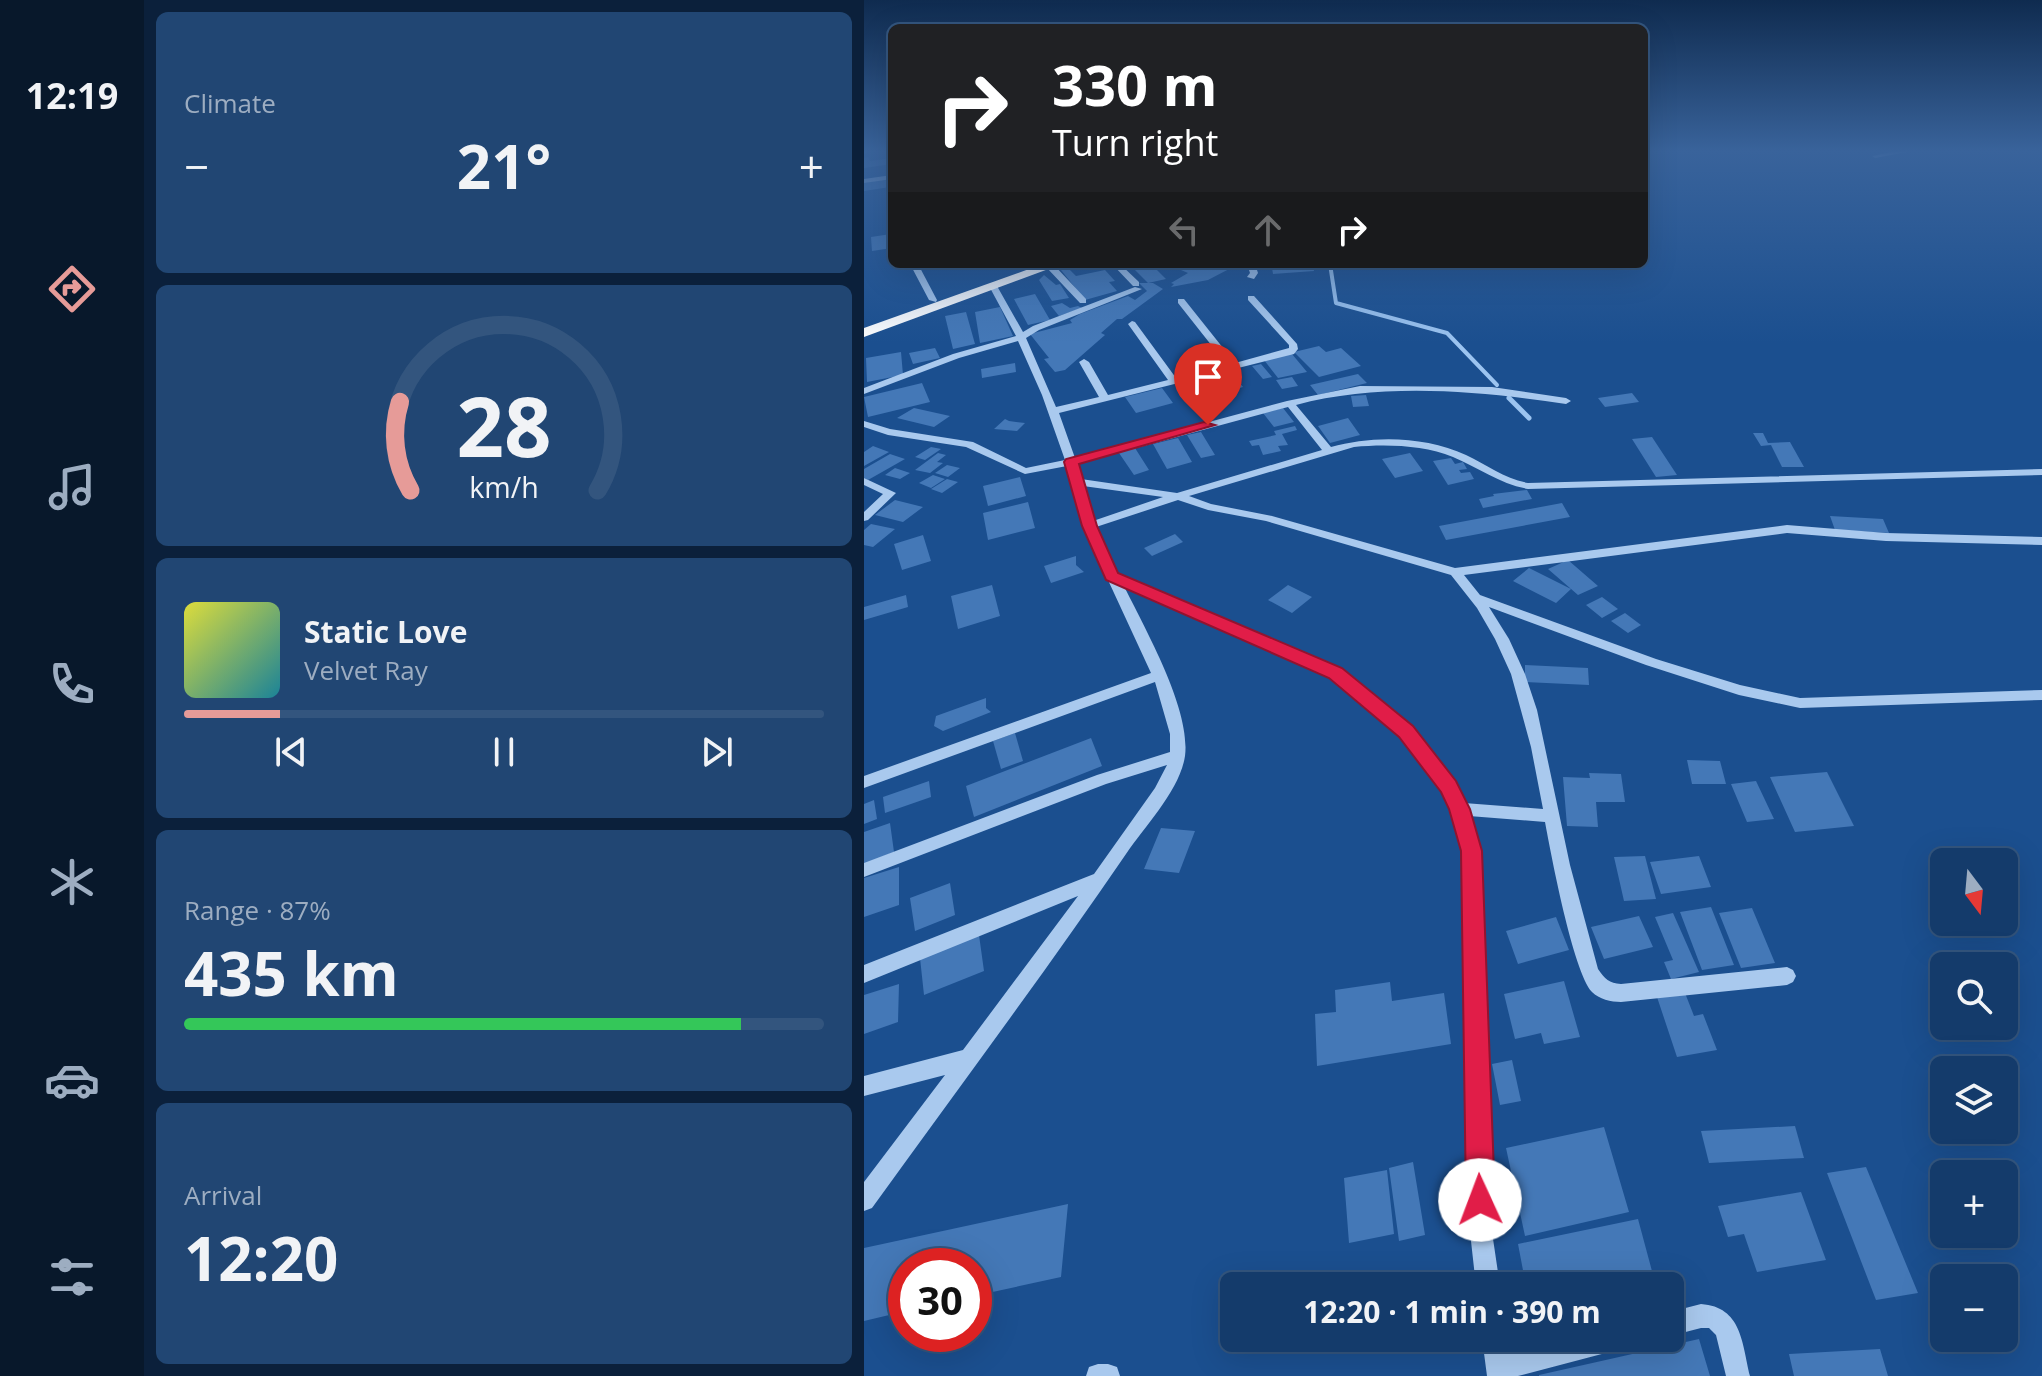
<!DOCTYPE html>
<meta charset="utf-8">
<style>
:root{--surface:#143b6b;--page:#214673;--text:#f1f3f6;--muted:#9dadc1;--line:#33557e;--accent:#e69b98}
body{margin:0;font-family:"Open Sans",sans-serif;background:var(--page);color:var(--text);height:100vh;display:flex;flex-direction:column;font-size:30px;white-space:nowrap}
*{box-sizing:border-box;margin:0}
p{font-size:26px;color:var(--muted)}
.icon{flex:none;width:44px;height:44px;fill:none;stroke:currentColor;stroke-width:2;stroke-linecap:round;stroke-linejoin:round}
.map{position:relative;flex:1;overflow:hidden}
.drawer{display:flex;flex-direction:column;gap:12px;padding:12px;background:#0b203b;width:720px}
.drawer>*{flex:none}
.guide{position:absolute;left:24px;top:24px;width:760px;height:244px;border-radius:12px;box-shadow:0 8px 32px #0002,0 0 0 2px var(--line);background:#202124;color:#fff;overflow:hidden}
.needle{width:52px;rotate:164deg}
.controls{position:absolute;left:1066px;top:848px;display:grid;gap:16px}
.controls a{display:grid;place-items:center;width:88px;height:88px;border-radius:12px;background:var(--surface);box-shadow:0 8px 32px #0002,0 0 0 2px var(--line);font-size:40px}
.speed{position:absolute;left:24px;top:1248px;display:flex;gap:16px;font-size:40px;font-weight:700;text-align:center}
.speed>*{display:grid;place-content:center;width:104px;height:104px;border-radius:50%;background:var(--surface);box-shadow:0 8px 32px #0002,0 0 0 2px var(--line);line-height:1}
.speed .limit{border:12px solid #d22;background:#fff;color:#111}
.pin{position:absolute;display:grid;place-items:center;width:68px;height:68px;color:#fff;margin:-82px -34px;border-radius:50% 50% 50% 0;rotate:-45deg;box-shadow:0 0 8px #0007}
.pin .icon{rotate:45deg}
.me{position:absolute;width:88px;margin:-44px;rotate:358deg;stroke-linejoin:round;filter:drop-shadow(0 0 6px #0008)}
.turn{display:flex;align-items:center;gap:28px;height:168px;padding:0 32px;font-size:36px}
.turn .icon{width:104px;height:104px;stroke-width:2.5}
.turn b{display:block;font-size:56px;line-height:68px}
.lanes{display:flex;align-items:center;height:76px;padding:0 32px;background:#0003;justify-content:center;gap:40px;direction:ltr}
.lanes .off{opacity:.35}
.big{font-size:60px;font-weight:700;line-height:1.1}
.drawer .card{flex:1;display:flex;flex-direction:column;justify-content:center;gap:12px;min-width:0;padding:0 28px;border-radius:12px;background:var(--page)}
.drawer .dial{align-items:center;gap:0}
.dial svg{height:208px;overflow:visible;fill:none;stroke:var(--line);stroke-width:7;stroke-linecap:round;text-anchor:middle}
.dial text{fill:var(--text);stroke:none}
.song{display:flex;align-items:center;gap:24px}
.cover{width:96px;height:96px;border-radius:12px;background:linear-gradient(135deg,hsl(60 70% 55%),hsl(190 70% 35%))}
.played{height:8px;border-radius:4px;background:linear-gradient(90deg,var(--accent) 15%,var(--line) 15%)}
.keys{display:flex;justify-content:space-around;direction:ltr}
.heat{display:flex;justify-content:space-between;align-items:center;font-size:44px;direction:ltr}
.charge{height:12px;border-radius:6px;background:linear-gradient(90deg,#34c759 87%,var(--line) 0)}
.trip{position:absolute;left:356px;top:1272px;width:464px;height:80px;border-radius:12px;background:var(--surface);box-shadow:0 8px 32px #0002,0 0 0 2px var(--line);font-weight:700;line-height:80px;text-align:center}
main{display:flex;flex:1;min-height:0}
.menu{display:flex;flex-direction:column;width:144px;justify-content:space-around;align-items:center;background:#08182b;color:var(--muted)}
.menu .icon{width:56px;height:56px}
.menu .on{color:var(--accent)}
.menu b{font-size:36px;color:var(--text)}
.map>svg:first-child{display:block}
</style>
<main>
<nav class="menu">
<b>12:19</b>
<svg class="icon on" aria-label="directions" viewBox="0 0 24 24"><path d="M12 3l9 9-9 9-9-9zM9 14v-3h6M13 9l2 2-2 2"/></svg>
<svg class="icon" aria-label="music" viewBox="0 0 24 24"><path d="M9 18V5l10-2v13"/><circle cx="6" cy="18" r="3"/><circle cx="16" cy="16" r="3"/></svg>
<svg class="icon" aria-label="phone" viewBox="0 0 24 24"><path d="M5 4h4l2 5-3 2q2 4 5 5l2-3 5 2v4C11 20 4 13 5 4z"/></svg>
<svg class="icon" aria-label="climate" viewBox="0 0 24 24"><path d="M12 3v18M4 7l16 10M4 17L20 7"/></svg>
<svg class="icon" aria-label="car" viewBox="0 0 24 24"><path d="M5 17H2v-5l4-1 3-4h7l3 4 3 1v5h-3M9 17h6M6 11h13"/><circle cx="7" cy="17" r="2"/><circle cx="17" cy="17" r="2"/></svg>
<svg class="icon" aria-label="filters" viewBox="0 0 24 24"><path d="M4 7h16M4 17h16"/><circle cx="9" cy="7" r="2"/><circle cx="15" cy="17" r="2"/></svg>
</nav>
<section class="drawer">
<div class="card"><p>Climate</p>
<div class="heat"><a>−</a><b class="big">21°</b><a>+</a></div>
</div>
<div class="card dial"><svg viewBox="0 0 100 80">
<path d="M14 69A42 42 0 1 1 86 69"/>
<path d="M14 69A42 42 0 0 1 10 35" stroke="#e69b98"/>
<text x="50" y="56" font-size="32" font-weight="700">28</text>
<text x="50" y="72" font-size="11">km/h</text>
</svg></div>
<div class="card">
<div class="song"><i class="cover"></i><div><b>Static Love</b><p>Velvet Ray</p></div></div>
<div class="played"></div>
<div class="keys"><svg class="icon" aria-label="previous" viewBox="0 0 24 24"><path d="M18 5L8 12l10 7zM5 5v14"/></svg><svg class="icon" aria-label="pause" viewBox="0 0 24 24"><path d="M8 5v14M16 5v14"/></svg><svg class="icon" aria-label="next" viewBox="0 0 24 24"><path d="M6 5l10 7-10 7zM19 5v14"/></svg></div>
</div>
<div class="card"><p>Range · 87%</p><b class="big">435 km</b><div class="charge"></div></div>
<div class="card"><p>Arrival</p><b class="big">12:20</b></div>
</section>
<div class="map">
<svg width="1178" height="1376" viewBox="0 0 1178 1376">
<rect width="100%" height="100%" fill="#1b4f8f"/>
<g fill="none" stroke-linecap="round" stroke-linejoin="round">
<path stroke="#9cc4f0" stroke-width="4" d="M466,264L472,303L583,333L633,385"/>
<path stroke="#9cc4f0" stroke-width="5" d="M645,398L665,418"/>
</g>
<path fill="#4478b7" d="M4,157L6,161L28,158V161L27,164L0,168V158Z
M21,179L26,187L0,191V183Z
M27,234L28,248L8,251L7,237Z
M265,264H287L302,279L284,283Z
M326,264H385L377,270L367,268L344,280L307,287L310,284L307,283L324,273L317,270Z
M448,264L450,271L409,274L408,268Z
M205,269L212,276L241,270L251,281L245,282L253,291L221,300L197,270Z
M180,275L192,285L196,284L205,298L188,301L175,280Z
M275,283H289L299,289L258,319H253L237,333L241,335L201,370L191,372L180,359L185,358L166,334L208,323L206,320L216,314L264,296L271,300L283,291Z
M171,294L186,320L164,325L150,299Z
M198,303L206,308L214,306L218,308L195,316L187,306Z
M136,307L149,336L116,343L111,312Z
M102,312L111,344L89,349L81,316Z
M455,346L462,352L477,348L497,366L455,377L430,352Z
M71,348L76,358L49,364L45,353Z
M37,352L39,375L3,382L2,358Z
M428,354L443,372L414,378L400,360Z
M151,363L152,372L118,378L117,369Z
M397,364L408,377L399,379L388,366Z
M364,369L379,387L362,392L346,373Z
M494,374L503,383L454,395L446,385Z
M428,377L434,386L418,389L412,380Z
M58,383L66,402L4,417L0,397Z
M298,388L309,403L272,413L261,397Z
M768,393L775,402L741,407L734,398Z
M502,395L505,406L489,407L487,396Z
M50,408L86,416L70,427L33,418Z
M419,408L430,422L410,427L399,413Z
M484,418L496,435L466,443L454,426Z
M141,419L145,421L161,423L153,431L130,429Z
M431,426L433,430L418,434L424,445L414,446L417,451L399,455L395,445L388,446L385,441L412,435L410,431Z
M337,432L351,455L337,458L323,435Z
M889,433H899L904,443L926,442L940,467H918L907,445L897,446Z
M788,437L813,475L792,477L768,439Z
M314,438L328,462L303,469L289,444Z
M9,446L25,452L0,466V452Z
M67,447L77,449L61,460L51,457Z
M271,448L285,470L270,475L255,453Z
M74,453L82,455L73,462L79,463L66,473L51,470Z
M546,453L559,471L531,478L518,459Z
M26,454L41,459L4,480L0,478V469Z
M587,458L591,464L599,462L603,469L595,470L597,473L606,472L610,479L584,485L569,461Z
M83,465L96,468L84,477L71,473Z
M31,468L46,473L36,479L21,475Z
M69,475L81,479L67,488L55,483Z
M156,477L162,496L124,506L119,486Z
M83,479L94,482L78,493L67,489Z
M663,490L668,499L619,508L615,499L630,496L629,494Z
M31,500L59,507L39,522L11,515Z
M164,502L171,528L124,540L119,513Z
M698,503L706,517L582,540L575,526Z
M966,516L1019,519L1025,533L971,530Z
M7,524L31,529L9,547L0,545V530Z
M311,534L319,542L288,556L280,548Z
M59,535L67,561L38,570L30,544Z
M212,556V565L220,572L187,583L180,566Z
M704,560L734,586L714,595L684,569Z
M665,568L707,589L692,603L649,581Z
M128,585L136,616L94,629L87,596Z
M424,585L448,597L428,613L404,600Z
M42,595L44,607L0,620V607Z
M738,597L754,609L738,618L722,605Z
M761,613L777,625L764,633L747,621Z
M661,665L724,668L725,685L661,682Z
M122,698V708L127,712L79,731L70,726L72,716Z
M151,733L159,761L137,769L129,741Z
M227,738L238,766L110,817L102,786Z
M823,760L856,761L862,784H828Z
M963,772L990,826L931,832L906,777Z
M725,773L757,774L761,802H732L734,827L703,826L699,777L726,778Z
M65,781L67,797L21,813L19,797Z
M892,781L910,819L883,822L867,784Z
M10,800L13,819L0,824V804Z
M26,823L30,852L0,864V832Z
M297,828L331,831L315,873L280,869Z
M781,856L792,899L760,901L750,857Z
M835,856L847,887L797,894L786,862Z
M35,867V905L0,917V878Z
M86,883L91,915L51,931L46,898Z
M847,907L870,965L838,970L816,912Z
M888,908L911,963L877,968L855,913Z
M809,913L835,972L807,979L800,962L809,960L791,917Z
M775,916L789,947L740,959L727,927Z
M692,917L705,950L654,964L642,931Z
M115,935L120,971L60,995L56,958Z
M700,981L716,1037L680,1044L677,1033L651,1039L640,994Z
M526,982L528,1001L580,993L587,1044L453,1066L451,1014L472,1012L471,990Z
M35,984L34,1022L0,1034V995Z
M821,993L830,1016L839,1014L853,1050L813,1057L793,997Z
M648,1060L657,1101L636,1105L628,1064Z
M931,1126L940,1158L845,1163L837,1131Z
M740,1127L765,1212L661,1236L642,1148Z
M549,1162L561,1235L535,1241L525,1168Z
M1002,1167L1054,1293L1012,1300L963,1173Z
M523,1170L530,1234L485,1243L480,1178Z
M937,1192L962,1260L893,1272L880,1234L864,1237L854,1206Z
M204,1204L197,1277L110,1296V1266H42V1311L0,1321V1248Z
M774,1219L792,1286H662L654,1244Z
M672,1338H727L674,1351Z
M835,1339L846,1376H675V1375Z
M1016,1349L1024,1376H930L925,1354Z"/>
<g fill="none" stroke-linecap="round" stroke-linejoin="round">
<path fill="#a9c9ee" fill-rule="evenodd" d="M0,150H10L0,153Z
M1039,150H1054L1011,158L1008,156Z
M28,175V179L0,183V179Z
M46,264H54L73,300L72,302L65,300Z
M183,264H189L222,299V303H216L183,268Z
M248,264H256L275,282V286H269Z
M383,264H391L394,273L390,279L383,277L386,273Z
M126,284L133,286L159,332L169,326L271,287L278,289L175,330L162,338L192,407L235,397L215,362L220,359L225,362L244,395L304,380L264,324L268,321L271,322L312,378L363,365L314,303V299H320L371,363L425,348V345L384,300V296H390L433,344L434,349L430,354L195,413L211,458L423,401L496,386L628,387L702,398L707,401L702,404C616,391 518,382 432,405L467,447C509,435 561,436 602,455C623,465 641,479 664,483L1178,469V475L664,489C636,484 615,468 589,457C559,445 522,444 490,447L325,496L347,504L408,516L591,568L923,525L1022,533L1178,537V545L1022,541L923,533L600,575L616,595L792,659L876,685L936,698L1178,690V700L936,708L875,695L782,665L625,607L645,639L661,674L673,710L706,865L734,969C741,979 745,983 757,984L923,967L929,970L932,976L929,982L923,985L757,1002C747,1002 735,999 728,992C709,971 687,854 681,822L605,816L615,851L628,1232L636,1286H612L606,1232L599,851L587,809L579,791L537,735L467,677L260,586C281,629 327,709 321,756C316,790 281,826 262,854C180,974 93,1090 8,1208L0,1211V1182L81,1075L0,1096V1076L99,1050L214,896L0,983V965L230,874L291,788L303,765L242,784L0,877V863L233,775L306,752V734L291,682L0,788V776L287,673L219,526L203,466L161,474L102,447L24,435L0,427V421L26,429L109,442L162,468L201,460L178,395L154,341L95,358L0,394V388L89,354L152,336L125,286ZM424,407L458,450L313,493L217,479L213,464ZM219,486L299,497L229,521ZM314,500L344,510L402,521L587,575L613,608L631,639L647,674L667,747L679,809L600,803L590,783L547,727L477,669L254,574L232,527Z
M0,478L32,493L4,520L0,521V512L19,494L0,485Z
M837,1304C878,1307 878,1343 886,1376H862L852,1335L845,1328H837L806,1336V1312Z
M618,1338H642L644,1354L707,1338H765L761,1346L753,1350L654,1376H623Z
M234,1364H244L253,1367L256,1376H222L225,1367Z"/>
<path fill="#fff" fill-rule="evenodd" d="M179,264H198L0,337V328Z"/>
</g>
<linearGradient id="sky" x2="0" y2="1"><stop stop-color="#0f2b4f"/><stop offset="0.44" stop-color="#39639b"/><stop offset="1" stop-color="#39639b" stop-opacity="0"/></linearGradient>
<rect width="1178" height="343" fill="url(#sky)"/>
<path fill="#e11d48" stroke="#92132f" stroke-width="2" d="M340,422L351,425L215,464L233,526L254,573L478,668L549,726L592,781L606,809L618,851L631,1200L626,1210L616,1214L606,1210L602,1200L597,851L585,809L577,792L535,737L465,678L242,580L218,526L200,462L202,459Z"/>
</svg>
<div class="controls">
<a><svg class="needle" viewBox="-14 -14 28 28"><path d="M0-13l5 13h-10z" fill="#e53935"/><path d="M0 13l5-13h-10z" fill="#9dadc1"/></svg></a>
<a><svg class="icon" aria-label="search" viewBox="0 0 24 24"><circle cx="10" cy="10" r="6"/><path d="M15 15l6 6"/></svg></a>
<a><svg class="icon" aria-label="layers" viewBox="0 0 24 24"><path d="M12 4l9 5-9 5-9-5zM3 14l9 5 9-5"/></svg></a>
<a>+</a>
<a>−</a>
</div>
<div class="speed"><div class="limit">30</div></div>
<div class="pin" style="left:344px;top:425px;background:#d93025"><svg class="icon" aria-label="arrive" viewBox="0 0 24 24"><path d="M6 21V4h12l-3 4 3 4H6"/></svg></div>
<svg class="me" style="left:616px;top:1200px" viewBox="-20 -20 40 40"><circle r="19" fill="#fff"/><path d="M0-13L10 11 0 6-10 11z" fill="#e11d48"/></svg>
<div class="trip">12:20 · 1 min · 390 m</div>
<div class="guide">
<div class="turn"><svg class="icon" aria-label="right" viewBox="0 0 24 24"><path d="M7 20v-9h11M14 6l5 5-5 5"/></svg><div><b>330 m</b>Turn right</div></div>
<div class="lanes"><svg class="icon off" aria-label="left" viewBox="0 0 24 24"><path d="M17 20v-9H6M10 6l-5 5 5 5"/></svg><svg class="icon off" aria-label="ahead" viewBox="0 0 24 24"><path d="M12 20V5M6 11l6-6 6 6"/></svg><svg class="icon" aria-label="right" viewBox="0 0 24 24"><path d="M7 20v-9h11M14 6l5 5-5 5"/></svg></div>
</div>
</div>
</main>
